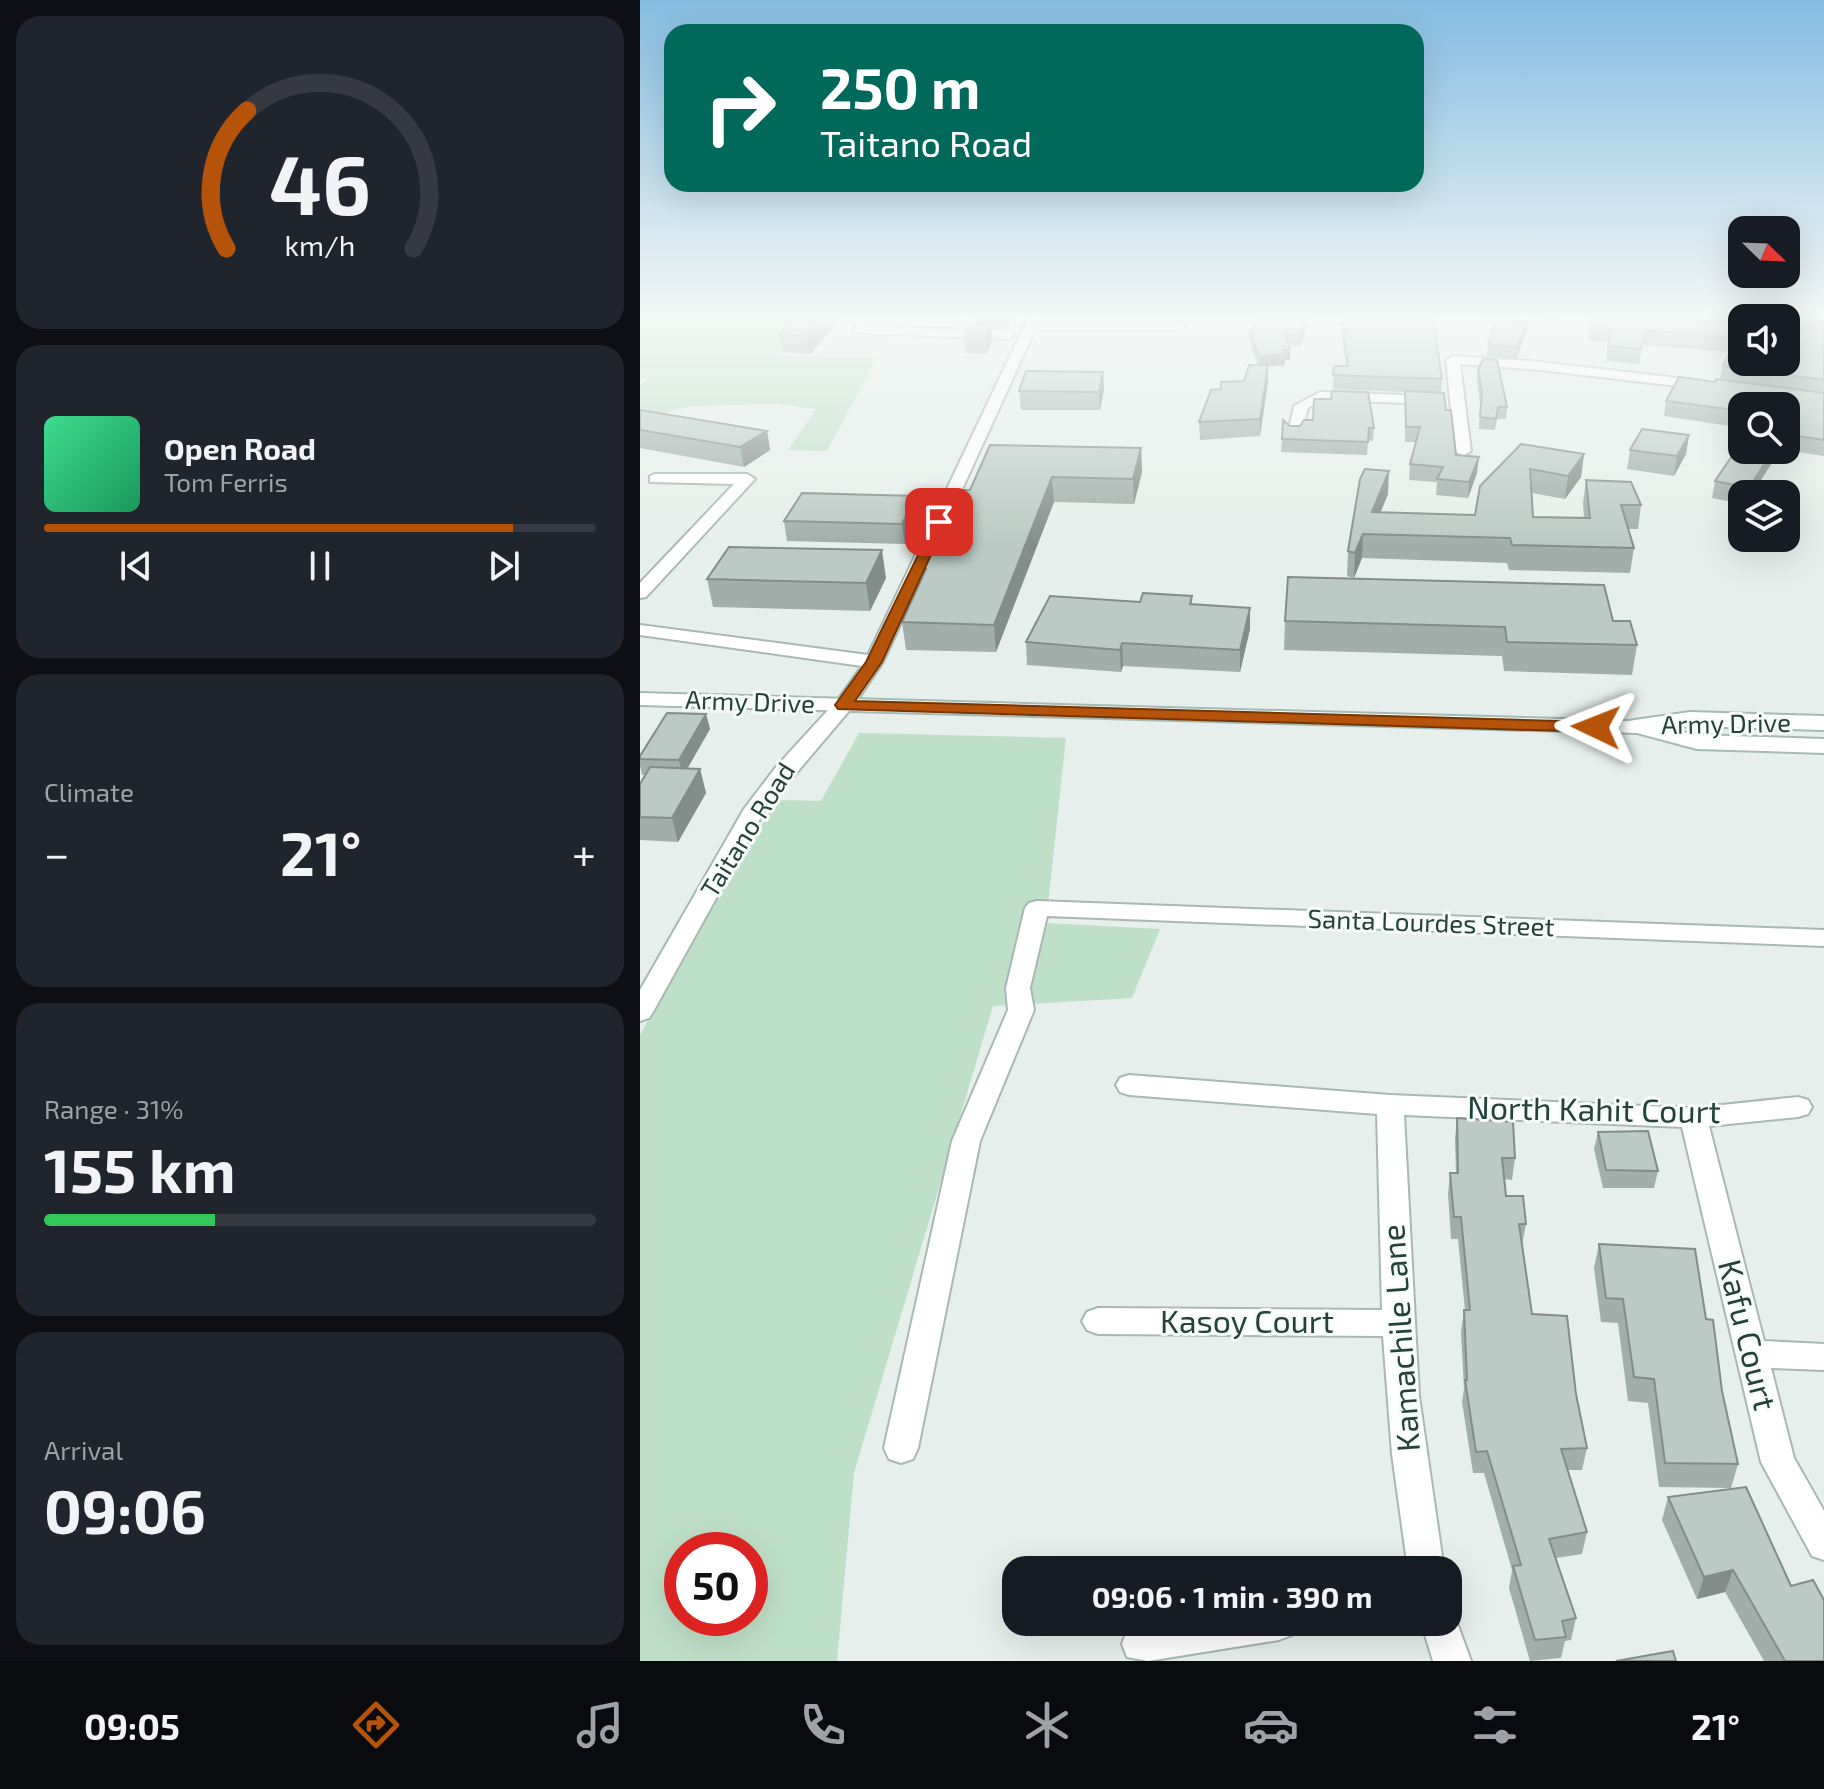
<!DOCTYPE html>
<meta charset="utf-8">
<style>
:root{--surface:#171b24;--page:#20242c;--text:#f1f3f6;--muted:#9ea1a6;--line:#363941;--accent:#b45309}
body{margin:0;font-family:"Exo 2",sans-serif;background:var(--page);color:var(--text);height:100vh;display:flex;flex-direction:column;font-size:30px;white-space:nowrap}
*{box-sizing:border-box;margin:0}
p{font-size:26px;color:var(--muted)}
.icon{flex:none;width:44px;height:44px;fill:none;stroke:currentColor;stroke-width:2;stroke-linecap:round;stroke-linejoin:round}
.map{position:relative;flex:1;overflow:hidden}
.details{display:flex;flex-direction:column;gap:16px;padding:16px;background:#0d0f14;width:640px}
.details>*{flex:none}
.banner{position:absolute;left:24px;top:24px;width:760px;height:168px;border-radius:24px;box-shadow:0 8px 32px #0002;background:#00695c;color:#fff;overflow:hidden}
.needle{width:52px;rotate:113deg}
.tools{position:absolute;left:1088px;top:216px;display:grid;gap:16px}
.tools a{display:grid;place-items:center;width:72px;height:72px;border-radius:16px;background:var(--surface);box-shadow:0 8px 32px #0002;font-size:40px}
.speed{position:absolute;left:24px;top:1532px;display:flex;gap:16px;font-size:40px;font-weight:700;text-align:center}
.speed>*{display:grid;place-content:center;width:104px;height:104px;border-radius:50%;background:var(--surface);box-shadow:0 8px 32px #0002;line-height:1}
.speed .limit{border:12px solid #d22;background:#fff;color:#111}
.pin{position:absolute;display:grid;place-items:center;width:68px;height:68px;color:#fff;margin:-34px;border-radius:16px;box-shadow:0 4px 12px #0006}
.me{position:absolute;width:88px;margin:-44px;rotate:272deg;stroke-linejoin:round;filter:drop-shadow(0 0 6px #0008)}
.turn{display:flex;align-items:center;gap:28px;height:168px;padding:0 24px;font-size:36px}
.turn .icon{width:104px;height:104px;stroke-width:2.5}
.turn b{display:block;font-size:56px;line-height:68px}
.big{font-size:60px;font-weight:700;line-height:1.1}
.details .card{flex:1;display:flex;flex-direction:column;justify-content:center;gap:12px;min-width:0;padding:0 28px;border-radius:24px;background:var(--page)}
.details .dial{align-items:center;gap:0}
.dial svg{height:208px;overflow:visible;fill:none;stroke:var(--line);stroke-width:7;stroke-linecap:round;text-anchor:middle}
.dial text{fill:var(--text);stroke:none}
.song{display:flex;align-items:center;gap:24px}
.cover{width:96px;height:96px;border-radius:12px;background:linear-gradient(135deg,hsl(150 70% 55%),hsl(150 70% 35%))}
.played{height:8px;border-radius:4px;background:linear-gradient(90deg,var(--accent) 85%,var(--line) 85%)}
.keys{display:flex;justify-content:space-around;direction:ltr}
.heat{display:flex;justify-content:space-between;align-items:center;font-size:44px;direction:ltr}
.charge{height:12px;border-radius:6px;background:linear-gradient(90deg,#34c759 31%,var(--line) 0)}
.trip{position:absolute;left:362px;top:1556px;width:460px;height:80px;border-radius:24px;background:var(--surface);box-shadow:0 8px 32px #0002;font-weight:700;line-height:80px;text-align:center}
.dock{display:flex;height:128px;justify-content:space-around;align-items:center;background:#090b0e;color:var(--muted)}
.dock .icon{width:56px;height:56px}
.dock .active{color:var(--accent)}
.dock b{font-size:36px;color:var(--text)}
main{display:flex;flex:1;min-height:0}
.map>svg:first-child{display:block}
</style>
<main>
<section class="details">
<div class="card dial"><svg viewBox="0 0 100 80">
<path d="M14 69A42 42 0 1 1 86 69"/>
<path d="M14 69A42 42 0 0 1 22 16" stroke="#b45309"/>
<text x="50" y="56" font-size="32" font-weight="700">46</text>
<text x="50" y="72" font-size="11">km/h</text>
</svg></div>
<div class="card">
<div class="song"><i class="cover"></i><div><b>Open Road</b><p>Tom Ferris</p></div></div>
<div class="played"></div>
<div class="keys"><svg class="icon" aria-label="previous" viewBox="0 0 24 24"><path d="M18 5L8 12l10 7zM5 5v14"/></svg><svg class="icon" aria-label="pause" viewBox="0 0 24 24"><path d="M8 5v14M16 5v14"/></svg><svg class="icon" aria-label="next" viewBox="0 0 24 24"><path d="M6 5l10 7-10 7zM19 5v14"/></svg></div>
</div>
<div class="card"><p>Climate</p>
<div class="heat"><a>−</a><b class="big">21°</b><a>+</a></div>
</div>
<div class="card"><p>Range · 31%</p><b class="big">155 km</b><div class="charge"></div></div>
<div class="card"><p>Arrival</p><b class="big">09:06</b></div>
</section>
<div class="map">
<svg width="1184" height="1661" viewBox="0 0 1184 1661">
<rect width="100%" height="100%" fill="#e6efeb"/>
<path fill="#bfe0c8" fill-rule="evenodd" d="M4,314H174L134,356L237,357L187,451L148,450L176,409L138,404L49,406L0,420V387L6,379L0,378V317Z
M219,733L426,738L406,923L520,929L492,998L353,1006L214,1473L197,1661H0V1035L53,937L137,800L181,801ZM42,1550H110V1618H42Z"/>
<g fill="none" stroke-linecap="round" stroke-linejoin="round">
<g stroke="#a8b8b2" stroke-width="4">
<path id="service" d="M225,314H231L222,325L221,331H217L216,325Z
M323,314H329L317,334H313L312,333Z"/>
</g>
<g stroke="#a8b8b2" stroke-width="4">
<path id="minor" d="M390,314H402L399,322H539L545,326L539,330H395L243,662L214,705L125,810L13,1012L9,1018L0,1021V990L104,809L136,767L200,697L222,666L0,635V625L228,655Z
M695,314L730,316L736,320C727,326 703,326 694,320Z
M832,314H844L841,324L765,325L759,321L765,317H831Z
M899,314C920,314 967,309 983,320L977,324L905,318Z
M1133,314H1145V318H1133Z
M219,326L369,331L375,335L369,339L214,333L213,330Z
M1146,330L1184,333V341L1146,338Z
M813,356L891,361L1064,381L1071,385L1064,389L891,369L820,364L831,451L823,456L815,451L806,360Z
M680,392L795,396L802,400L795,404L682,400L668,408L660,436H650L648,433L654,406Z
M15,474H107L115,479L6,597L0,598V583L94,484L10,482V476Z
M397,901L1184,930V946L407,916L390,988L394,1010L340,1141L278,1448L273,1459L261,1463L249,1459L244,1448L312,1141L368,1010L366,988L385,908L389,903Z
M489,1075L750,1095L1053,1108L1158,1097L1168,1100L1172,1107L1168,1114L1158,1117L1069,1126L1124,1341L1184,1344V1370L1131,1368L1154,1458L1184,1511V1560L1172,1556L1121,1462L1042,1127L764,1115L779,1396L804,1570H768L752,1454L743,1336L458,1334L447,1330L442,1321L447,1312L458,1308L742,1310L737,1114L489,1095L480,1092L476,1085L480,1078Z
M808,1608L812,1609L831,1661H793L781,1622H808Z
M524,1622H657L652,1635L639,1640L508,1661L487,1657L482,1644L487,1631Z"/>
</g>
<g stroke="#a4bbb3" stroke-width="4">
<path id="secondary" d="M0,693L988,721L1050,712L1184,716V730L1050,726L1027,729L1057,735L1184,739V753L1057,749L997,733L0,705Z"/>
</g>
<use href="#service" fill="#fff" fill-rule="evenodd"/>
<use href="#minor" fill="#fff" fill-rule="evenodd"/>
<use href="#secondary" fill="#fff" fill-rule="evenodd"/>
</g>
<path fill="#a1aea9" d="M205,314L170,354L142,352L139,335Z
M338,314H374L367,328L351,327L352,341L346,354L326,353L324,336L339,324Z
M672,314L660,346H649L650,360H645V365L628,366V382L620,436L560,440L559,422L581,389L604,381L618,365L610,345V335Z
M950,314H1105V318H1102V324L1148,344L1151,327H1147L1146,314H1184V456L1146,450V406H1102V428L1024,416L1026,401L1080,379L1083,366L1090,352L1003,345L999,364L966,361L968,343L948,340Z
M702,319L802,379L801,393L816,455L837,473L828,498L796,495L797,482L769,480L770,464L776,442H765V392L693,389L694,366H706L701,332Z
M888,321L886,333L876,359L847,356L848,344Z
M838,370L867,407L866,419H857L855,430L839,429L840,404L837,381Z
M463,372L464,390L460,410H381L379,391Z
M0,410L127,431L130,450L104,467L0,448Z
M650,426L734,428L733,441H728L727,455L641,452L642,439Z
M1049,435L1046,454L1034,476L987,469L990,450Z
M881,444L944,454L941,477L925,499L892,493L893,517L944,518L943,503L946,480L1001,505L998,529H988L994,548L990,573L869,570L867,563L722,558L714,578L707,576L708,551L748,494L740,512L835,515Z
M501,448L502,472L494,504L414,502L356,652L266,650L262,622L283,577L282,569L330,490Z
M1140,450L1112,494H1102V504L1072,498L1075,481Z
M279,516L265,544L147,541L144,521Z
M246,578L230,611L73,607L67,579Z
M552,596V604L610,629L600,672L483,666L481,672L387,665L386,642L500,602Z
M645,621H973L997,645L992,675L864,671L862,656L644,650Z
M66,714L70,729L47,769H60L66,793L38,842L0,840V784L6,775H2L0,766V756Z
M817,1118L875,1158L872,1180L865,1179L866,1196L886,1224L882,1245L892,1314L936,1394L947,1448L942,1470H928L947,1532L942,1554L916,1558L936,1618L931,1640L925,1641L921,1658L890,1661L869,1588L872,1570L844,1473H833L822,1402L824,1389L821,1332L824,1310H825L818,1239H811L808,1194L810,1173H816L815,1139Z
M958,1132L1018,1171L1014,1188H963L954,1149Z
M959,1244L1066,1319L1098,1464L1091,1488L1019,1487L1008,1403L988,1401L978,1323L961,1322L954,1268Z
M1028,1497L1151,1586L1184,1661H1124L1085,1592L1057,1599L1022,1520Z"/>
<path fill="#838d89" d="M187,314H205L170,354L167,336Z
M366,314H374L367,328Z
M668,314H672L660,346V335Z
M888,321L886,333L876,359L877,347Z
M351,324L352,341L346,354L345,336Z
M650,349V360H645V365L628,366V382L620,436L619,356Z
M463,372L464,390L460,410L459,392Z
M127,431L130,450L104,467L100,447Z
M1049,435L1046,454L1034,476L1037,456Z
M501,448L502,472L494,504L493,479Z
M1133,450H1140L1112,494H1108L1109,488Z
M944,454L941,477L925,499L928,476Z
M839,457L837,473L828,498L829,482Z
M749,471L748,494L731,536L732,512Z
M412,477L414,502L356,652L354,625Z
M276,496L279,516L265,544L262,524Z
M723,534L722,558L714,578L715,553Z
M242,550L246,578L230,611L226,583Z
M610,608V629L600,672V650Z
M482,643L483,666L481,672L480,650Z
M66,714L70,729L43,776L39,760Z
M60,769L66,793L38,842L32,818Z
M1093,1570L1085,1592L1057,1599L1064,1577Z"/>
<path fill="#bbcac4" stroke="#838d89" stroke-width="2" d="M159,314H187L167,336L139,335Z
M620,314H668L660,335H645L650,349L643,350L645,354L619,356L610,335Z
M951,314H986L1102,325V362H1146V341L1153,349L1151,327L1184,329V380L1083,366L1097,338L1006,330L1001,349L968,346L971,328L950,326Z
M702,319H793L802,379L693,375L694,366H708Z
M888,321L877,347L848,344L857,322Z
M331,323L351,324L345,336H324Z
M843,359L857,360L867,407H858L856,419L840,417L842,392L838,370Z
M609,365H628L620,419L559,422L571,390L581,389V382L604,381Z
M386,371L463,372L459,392L379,391Z
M1039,377L1075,382L1076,379L1184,393V440L1146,434V406H1102V411L1026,401Z
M692,391L728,392L734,428H729L728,442L642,439L643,420L650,426H660L664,420H673L674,399H691Z
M765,391L804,393L806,410H811L816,455L839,457L829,482L797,479L803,467L770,464L780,427H766Z
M0,410L127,431L100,447L0,430Z
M1002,429L1049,435L1037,456L990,450Z
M1102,441V450H1133L1109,488L1075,481Z
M881,444L944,454L928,476L890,469L893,517L950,518L946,480L991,482L1001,505H981L994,548L872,545L870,538L723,534L715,553L708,551L720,479L725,469L749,471L732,512L835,515L840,486Z
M350,445L501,448L493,479L412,477L354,625L262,622L286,569H282L318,490H330Z
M162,493L276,496L262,524L144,521Z
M89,547L242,550L226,583L67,579Z
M648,577L964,585L973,621H990L997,645L867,642L865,627L645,621Z
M503,593L552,596L550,604L610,608L600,650L482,643L480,650L386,642L410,596L500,602Z
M27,713L66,714L39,760L0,759V756Z
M10,767L60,769L32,818L0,817V784Z
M817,1118L873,1122L875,1158H862L866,1196H883L886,1224H879L892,1314L927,1316L936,1394L947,1448L921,1449L947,1532L909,1539L936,1618L922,1621L926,1637L895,1640L873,1566L881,1565L847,1451L836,1452L825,1380H827L824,1310H830L821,1217H814L810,1173H818Z
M1008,1131L1018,1171L966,1170L958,1132Z
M959,1244L1055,1249L1066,1319L1073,1320L1082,1391L1098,1464L1025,1463L1014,1379L994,1377L983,1299L966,1298Z
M1106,1487L1151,1586L1173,1580L1184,1600V1661H1145L1093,1570L1064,1577L1028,1497Z
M1033,1651L1036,1661H976Z"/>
<linearGradient id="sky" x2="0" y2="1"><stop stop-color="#84bce0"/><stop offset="0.58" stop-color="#f4f8f6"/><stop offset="1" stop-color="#f4f8f6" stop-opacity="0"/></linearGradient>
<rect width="1184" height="546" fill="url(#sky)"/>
<path fill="#b45309" stroke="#753606" stroke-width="2" d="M295,520L306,522L242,662L215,701L956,722L965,727L956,732L198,709L195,705L226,662Z"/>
<g text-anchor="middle" stroke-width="6" stroke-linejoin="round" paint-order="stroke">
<g font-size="26" fill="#24423a" stroke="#f7fbf9">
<text transform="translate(110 702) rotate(2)" y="9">Army Drive</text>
<text transform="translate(1086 724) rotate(-1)" y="9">Army Drive</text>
<text transform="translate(108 830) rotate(-58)" y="9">Taitano Road</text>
<text transform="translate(791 923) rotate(2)" y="9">Santa Lourdes Street</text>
</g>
<g font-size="32" fill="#24423a" stroke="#f7fbf9">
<text transform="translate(954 1110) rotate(1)" y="11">North Kahit Court</text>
<text x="607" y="1333">Kasoy Court</text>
<text transform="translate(1107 1335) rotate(76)" y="11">Kafu Court</text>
<text transform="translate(761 1338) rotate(-94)" y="11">Kamachile Lane</text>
</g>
</g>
</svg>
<div class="tools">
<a><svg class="needle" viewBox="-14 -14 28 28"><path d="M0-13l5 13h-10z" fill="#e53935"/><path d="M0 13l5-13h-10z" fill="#9ea1a6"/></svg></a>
<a><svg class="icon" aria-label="sound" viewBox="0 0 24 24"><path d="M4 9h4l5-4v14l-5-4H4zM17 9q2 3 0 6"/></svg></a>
<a><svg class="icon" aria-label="search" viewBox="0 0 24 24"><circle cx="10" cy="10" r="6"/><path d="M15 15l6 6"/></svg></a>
<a><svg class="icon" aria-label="layers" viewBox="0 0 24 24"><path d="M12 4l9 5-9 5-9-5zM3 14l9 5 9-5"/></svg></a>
</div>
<div class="speed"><div class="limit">50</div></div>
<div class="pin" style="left:299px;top:522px;background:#d93025"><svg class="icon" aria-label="arrive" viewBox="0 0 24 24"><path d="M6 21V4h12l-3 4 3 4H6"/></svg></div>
<svg class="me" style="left:956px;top:727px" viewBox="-20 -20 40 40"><path d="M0-17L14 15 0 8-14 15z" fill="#b45309" stroke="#fff" stroke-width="4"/></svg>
<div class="trip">09:06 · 1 min · 390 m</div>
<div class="banner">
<div class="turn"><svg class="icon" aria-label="right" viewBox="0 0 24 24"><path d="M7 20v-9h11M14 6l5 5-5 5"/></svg><div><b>250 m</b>Taitano Road</div></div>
</div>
</div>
</main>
<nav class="dock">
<b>09:05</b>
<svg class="icon active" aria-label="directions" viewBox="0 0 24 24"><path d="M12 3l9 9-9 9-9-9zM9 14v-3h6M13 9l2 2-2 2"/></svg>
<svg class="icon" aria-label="music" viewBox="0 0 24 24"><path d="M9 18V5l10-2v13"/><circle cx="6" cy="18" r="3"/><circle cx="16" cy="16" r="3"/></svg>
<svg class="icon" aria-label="phone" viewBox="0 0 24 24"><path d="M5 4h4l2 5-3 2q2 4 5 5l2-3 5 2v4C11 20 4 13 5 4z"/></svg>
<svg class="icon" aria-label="climate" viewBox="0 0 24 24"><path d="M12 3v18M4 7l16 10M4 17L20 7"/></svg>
<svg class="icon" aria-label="car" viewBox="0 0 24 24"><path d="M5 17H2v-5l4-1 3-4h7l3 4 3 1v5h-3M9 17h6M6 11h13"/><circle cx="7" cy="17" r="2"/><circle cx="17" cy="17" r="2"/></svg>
<svg class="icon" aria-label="filters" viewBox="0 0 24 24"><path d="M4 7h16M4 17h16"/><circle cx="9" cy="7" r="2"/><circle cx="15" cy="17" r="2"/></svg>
<b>21°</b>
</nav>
